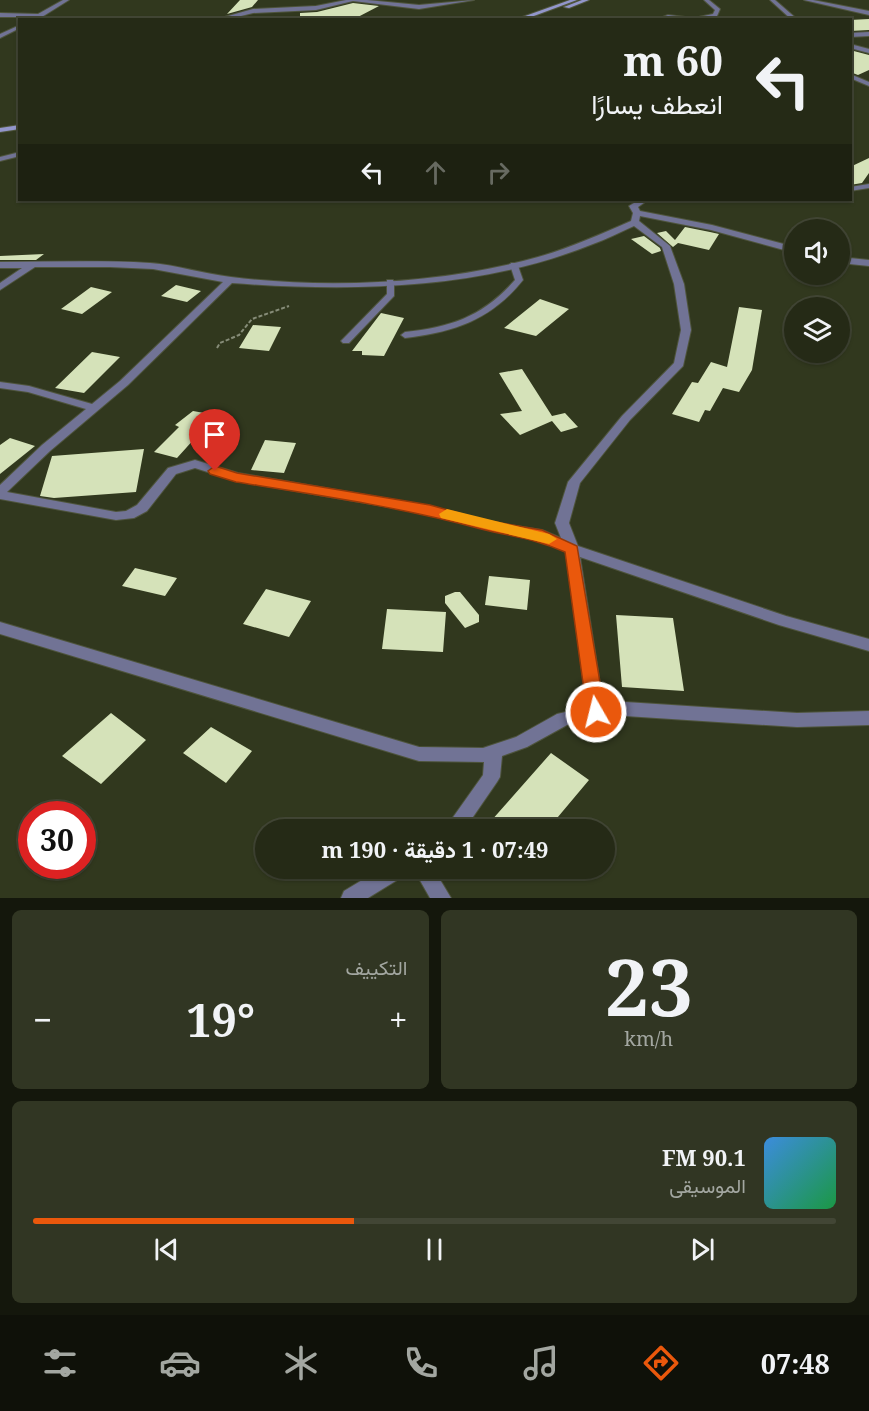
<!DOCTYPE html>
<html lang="ar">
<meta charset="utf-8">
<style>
:root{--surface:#252a16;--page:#313623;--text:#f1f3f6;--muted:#a3a7a1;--line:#424635;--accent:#ea580c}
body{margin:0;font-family:"Noto Serif",Vazirmatn,serif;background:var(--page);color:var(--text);direction:rtl;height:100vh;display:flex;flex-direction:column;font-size:22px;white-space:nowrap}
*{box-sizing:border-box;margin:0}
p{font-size:20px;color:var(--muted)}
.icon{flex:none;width:33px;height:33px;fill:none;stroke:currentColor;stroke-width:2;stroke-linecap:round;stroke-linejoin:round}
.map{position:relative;height:898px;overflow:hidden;direction:ltr}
.panel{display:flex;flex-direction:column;gap:12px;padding:12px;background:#14170c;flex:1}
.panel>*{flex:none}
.banner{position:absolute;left:18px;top:18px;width:834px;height:183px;border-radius:0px;box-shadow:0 2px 4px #0004,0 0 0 2px var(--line);direction:rtl;background:#252a16;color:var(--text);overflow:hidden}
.controls{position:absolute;left:784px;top:219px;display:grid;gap:12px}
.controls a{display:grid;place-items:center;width:66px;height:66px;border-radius:50%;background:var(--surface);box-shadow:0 2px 4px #0004,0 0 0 2px var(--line);font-size:30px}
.speed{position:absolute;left:18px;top:801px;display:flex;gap:12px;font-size:30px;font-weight:700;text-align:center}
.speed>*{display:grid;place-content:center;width:78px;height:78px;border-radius:50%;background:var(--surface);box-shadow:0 2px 4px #0004,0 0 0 2px var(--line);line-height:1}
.speed .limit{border:9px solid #d22;background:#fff;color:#111}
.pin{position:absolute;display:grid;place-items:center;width:51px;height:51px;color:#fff;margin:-62px -26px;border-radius:50% 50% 50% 0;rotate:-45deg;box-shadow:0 0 6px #0007}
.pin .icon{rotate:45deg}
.me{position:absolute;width:66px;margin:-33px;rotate:352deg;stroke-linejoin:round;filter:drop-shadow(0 0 4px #0008)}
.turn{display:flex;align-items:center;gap:21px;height:126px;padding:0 30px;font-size:27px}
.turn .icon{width:78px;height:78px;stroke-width:2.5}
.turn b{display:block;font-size:42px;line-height:51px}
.lanes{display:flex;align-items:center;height:57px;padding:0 30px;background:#0003;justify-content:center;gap:30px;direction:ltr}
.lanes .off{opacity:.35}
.big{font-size:45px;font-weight:700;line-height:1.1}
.panel .card{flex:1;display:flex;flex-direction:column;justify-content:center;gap:9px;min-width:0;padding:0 21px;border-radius:9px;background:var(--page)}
.panel .dial{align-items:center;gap:0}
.dial b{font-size:78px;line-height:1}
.song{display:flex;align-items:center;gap:18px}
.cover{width:72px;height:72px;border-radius:9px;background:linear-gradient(135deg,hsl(210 70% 55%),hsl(140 70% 35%))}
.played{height:6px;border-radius:3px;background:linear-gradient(90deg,var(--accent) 40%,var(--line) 40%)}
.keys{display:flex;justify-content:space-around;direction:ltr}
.heat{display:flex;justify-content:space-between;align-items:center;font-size:33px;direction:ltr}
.panel .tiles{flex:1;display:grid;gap:12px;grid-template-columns:1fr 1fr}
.card:last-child{grid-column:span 2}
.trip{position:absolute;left:255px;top:819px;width:360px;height:60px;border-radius:30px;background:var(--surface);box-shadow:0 2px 4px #0004,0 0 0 2px var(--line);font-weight:700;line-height:60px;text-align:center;direction:rtl}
.tab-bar{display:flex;height:96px;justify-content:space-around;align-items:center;background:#0f1109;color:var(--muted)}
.tab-bar .icon{width:42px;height:42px}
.tab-bar .current{color:var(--accent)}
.tab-bar b{font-size:27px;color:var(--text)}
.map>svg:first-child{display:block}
</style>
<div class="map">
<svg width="869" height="898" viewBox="0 0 869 898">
<rect width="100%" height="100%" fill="#31381e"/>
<path fill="#d5e2b9" d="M240,0H258L252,7L227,14Z
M353,3L379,6L356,18L340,16L333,20H300V13L317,12Z
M869,19V30L850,31V20Z
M850,50L869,55V70L858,75L850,72Z
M869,158V173L862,183L850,185V167Z
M685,227L710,232L719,234L709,250L678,243L673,247L657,233L666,231L675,240Z
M644,236L660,248L661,251L652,254L631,239Z
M44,254L36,260H0V256Z
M176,285L201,291L187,302L161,296Z
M91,287L112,292L82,314L61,309Z
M540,299L569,309L536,336L504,328Z
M739,307L762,310L752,370L739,392L723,388L710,411L705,410L699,422L672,414L692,382L698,383L711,362L727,367Z
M381,313L404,318L384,356L362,355V351H352Z
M253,325L281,327L269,351L239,348Z
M92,352L120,357L84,393L55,388Z
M522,369L552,416L565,413L578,427L561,432L552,421L520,435L500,414L522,411L499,373Z
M193,411L210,414L200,424L205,427L177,458L154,452L179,427L175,425Z
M10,438L35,446L0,474V445Z
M265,440L296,443L284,473L251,470Z
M144,449L136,492L54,498L40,496L52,456Z
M135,568L177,578L165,596L122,586Z
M489,576L530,580L527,610L485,605Z
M266,589L311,601L289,637L243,624Z
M455,592H460L479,615V622L465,628L445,603V596Z
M387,609L446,612L443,652L382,649Z
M616,615L673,618L684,691L622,687Z
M111,713L146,740L101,784L62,756Z
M211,727L252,751L226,783L183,753Z
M551,753L589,780L547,830H483Z"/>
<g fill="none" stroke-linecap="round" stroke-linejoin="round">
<g stroke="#4e543c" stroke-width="2">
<path id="lane" d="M511,263H517L523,280C491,320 454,332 405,338L401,335L405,332C452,327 483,316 515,280L510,265Z
M387,280H393L394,282V296L349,343H343L341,341L343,339L387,294Z"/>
</g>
<g stroke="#4e543c" stroke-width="2">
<path id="street" d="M63,0H69L37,20H30L33,17H0V13L38,14Z
M346,0H367L419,5L474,0L419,9L353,1L316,10L253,13L225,20H214L253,9L316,6Z
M704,0H709L720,9L717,16L701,20H655L668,15L694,18L713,14L715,10Z
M770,0H775L798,20H792Z
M804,0H813L869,11V15Z
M20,25V28L0,38V34Z
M869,32V36L850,37V33Z
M850,44L869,49V53L850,48Z
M850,74L869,82V86L850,78Z
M20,152V156L0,161V157Z
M869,184V188L850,191V187Z
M639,200H648L638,207L640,211L712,225L795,247V253L711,230L640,216L639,221L670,246L684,284L691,330L683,366L630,420L580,483L569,523L578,546L786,616L869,639V651L779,625L580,557L603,703L610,701L797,713L869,711V725L797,727L610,715L567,725L527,747L502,756L500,777L497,782L464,830H444L483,775L484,762L419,761L0,634V622L419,747L483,748L516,737L557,714L587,707L566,552L539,539L484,529L430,514L236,481L195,468L176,474L147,511L134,518L116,520L0,499V485L42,445L86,409L28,392L0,388V382L29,386L92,404L120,381L223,282L153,269L110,267H35L0,290V283L22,268H0V262C50,262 100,260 150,263C177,265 204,274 231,277C329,289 442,284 538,257C570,248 601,234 631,221L633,213L629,206ZM634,226L662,247L674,284L681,330L674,363L622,416L568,482L555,523L561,538L542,530L484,521L430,506L238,473L195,460L168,468L137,505L126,511L116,512L7,492L50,451L128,385L232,283C352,292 479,290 593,244C607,239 620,232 634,226Z
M840,257L869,260V266L840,263Z
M382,868H409L407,874L368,898H341L344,891Z
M413,868H433L451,898H430Z"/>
</g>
<g stroke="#4e543c" stroke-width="2">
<path id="secondary" d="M570,0H577L523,20H514Z
M582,0H589L569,8L564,7Z
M20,125V129L0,132V128Z"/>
</g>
<path stroke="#868c78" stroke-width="2" stroke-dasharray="4 2" stroke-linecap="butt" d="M217,348L220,343L239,335L252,319L289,306"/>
<use href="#lane" fill="#717395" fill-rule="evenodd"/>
<use href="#street" fill="#717395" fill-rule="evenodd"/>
<use href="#secondary" fill="#9296cb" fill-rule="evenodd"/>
</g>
<path fill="#ea580c" stroke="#983908" stroke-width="1.5" d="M215,466L237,473L430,505L484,520L542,530L577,546L605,712L603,717L596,719L590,717L587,712L565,552C533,538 513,537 481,529C400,507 318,495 236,482L210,474L208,471Z"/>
<path fill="#f59e0b" d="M447,509L549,534L557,539L549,544L441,518L439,514Z"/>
</svg>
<div class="controls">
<a><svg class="icon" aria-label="sound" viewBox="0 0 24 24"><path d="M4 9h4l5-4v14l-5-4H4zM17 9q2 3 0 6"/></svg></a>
<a><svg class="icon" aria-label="layers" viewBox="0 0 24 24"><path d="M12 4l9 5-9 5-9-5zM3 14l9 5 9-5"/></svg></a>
</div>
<div class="speed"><div class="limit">30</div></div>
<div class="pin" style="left:215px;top:471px;background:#d93025"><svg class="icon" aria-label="arrive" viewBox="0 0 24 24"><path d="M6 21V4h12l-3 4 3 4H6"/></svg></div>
<svg class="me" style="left:596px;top:712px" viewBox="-20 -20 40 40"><circle r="17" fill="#ea580c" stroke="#fff" stroke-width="3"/><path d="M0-11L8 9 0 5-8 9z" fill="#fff"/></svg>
<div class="trip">07:49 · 1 دقيقة · 190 m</div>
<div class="banner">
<div class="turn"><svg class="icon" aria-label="left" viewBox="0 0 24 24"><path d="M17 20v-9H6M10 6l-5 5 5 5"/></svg><div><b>60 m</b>انعطف يسارًا</div></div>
<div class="lanes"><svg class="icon" aria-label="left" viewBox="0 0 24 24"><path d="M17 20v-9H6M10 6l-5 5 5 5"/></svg><svg class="icon off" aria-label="ahead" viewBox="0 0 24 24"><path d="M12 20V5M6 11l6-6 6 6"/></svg><svg class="icon off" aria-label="right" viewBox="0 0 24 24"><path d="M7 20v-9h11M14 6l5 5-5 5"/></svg></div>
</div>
</div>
<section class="panel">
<div class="tiles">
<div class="card dial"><b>23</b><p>km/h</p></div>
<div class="card"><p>التكييف</p>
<div class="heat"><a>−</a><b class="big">19°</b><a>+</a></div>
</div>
<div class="card">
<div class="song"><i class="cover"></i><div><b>90.1 FM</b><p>الموسيقى</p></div></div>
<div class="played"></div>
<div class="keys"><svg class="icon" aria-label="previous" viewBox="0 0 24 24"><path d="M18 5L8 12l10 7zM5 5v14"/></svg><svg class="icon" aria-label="pause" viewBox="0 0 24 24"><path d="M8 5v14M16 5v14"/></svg><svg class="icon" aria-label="next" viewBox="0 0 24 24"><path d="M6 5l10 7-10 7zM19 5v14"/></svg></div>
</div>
</div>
</section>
<nav class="tab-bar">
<b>07:48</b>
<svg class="icon current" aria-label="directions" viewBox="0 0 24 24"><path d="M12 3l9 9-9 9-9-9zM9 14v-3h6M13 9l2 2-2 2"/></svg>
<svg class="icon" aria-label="music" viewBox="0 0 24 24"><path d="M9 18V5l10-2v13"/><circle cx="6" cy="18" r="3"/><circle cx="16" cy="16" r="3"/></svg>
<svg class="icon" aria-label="phone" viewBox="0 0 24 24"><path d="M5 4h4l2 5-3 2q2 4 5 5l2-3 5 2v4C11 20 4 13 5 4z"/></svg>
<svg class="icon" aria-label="climate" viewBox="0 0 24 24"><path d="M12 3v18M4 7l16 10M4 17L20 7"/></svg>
<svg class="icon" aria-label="car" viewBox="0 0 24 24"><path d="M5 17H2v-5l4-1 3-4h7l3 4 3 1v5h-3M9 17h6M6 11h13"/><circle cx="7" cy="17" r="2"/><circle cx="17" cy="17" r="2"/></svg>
<svg class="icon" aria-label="filters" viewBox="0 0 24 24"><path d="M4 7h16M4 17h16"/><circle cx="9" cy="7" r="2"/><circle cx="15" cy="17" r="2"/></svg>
</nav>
